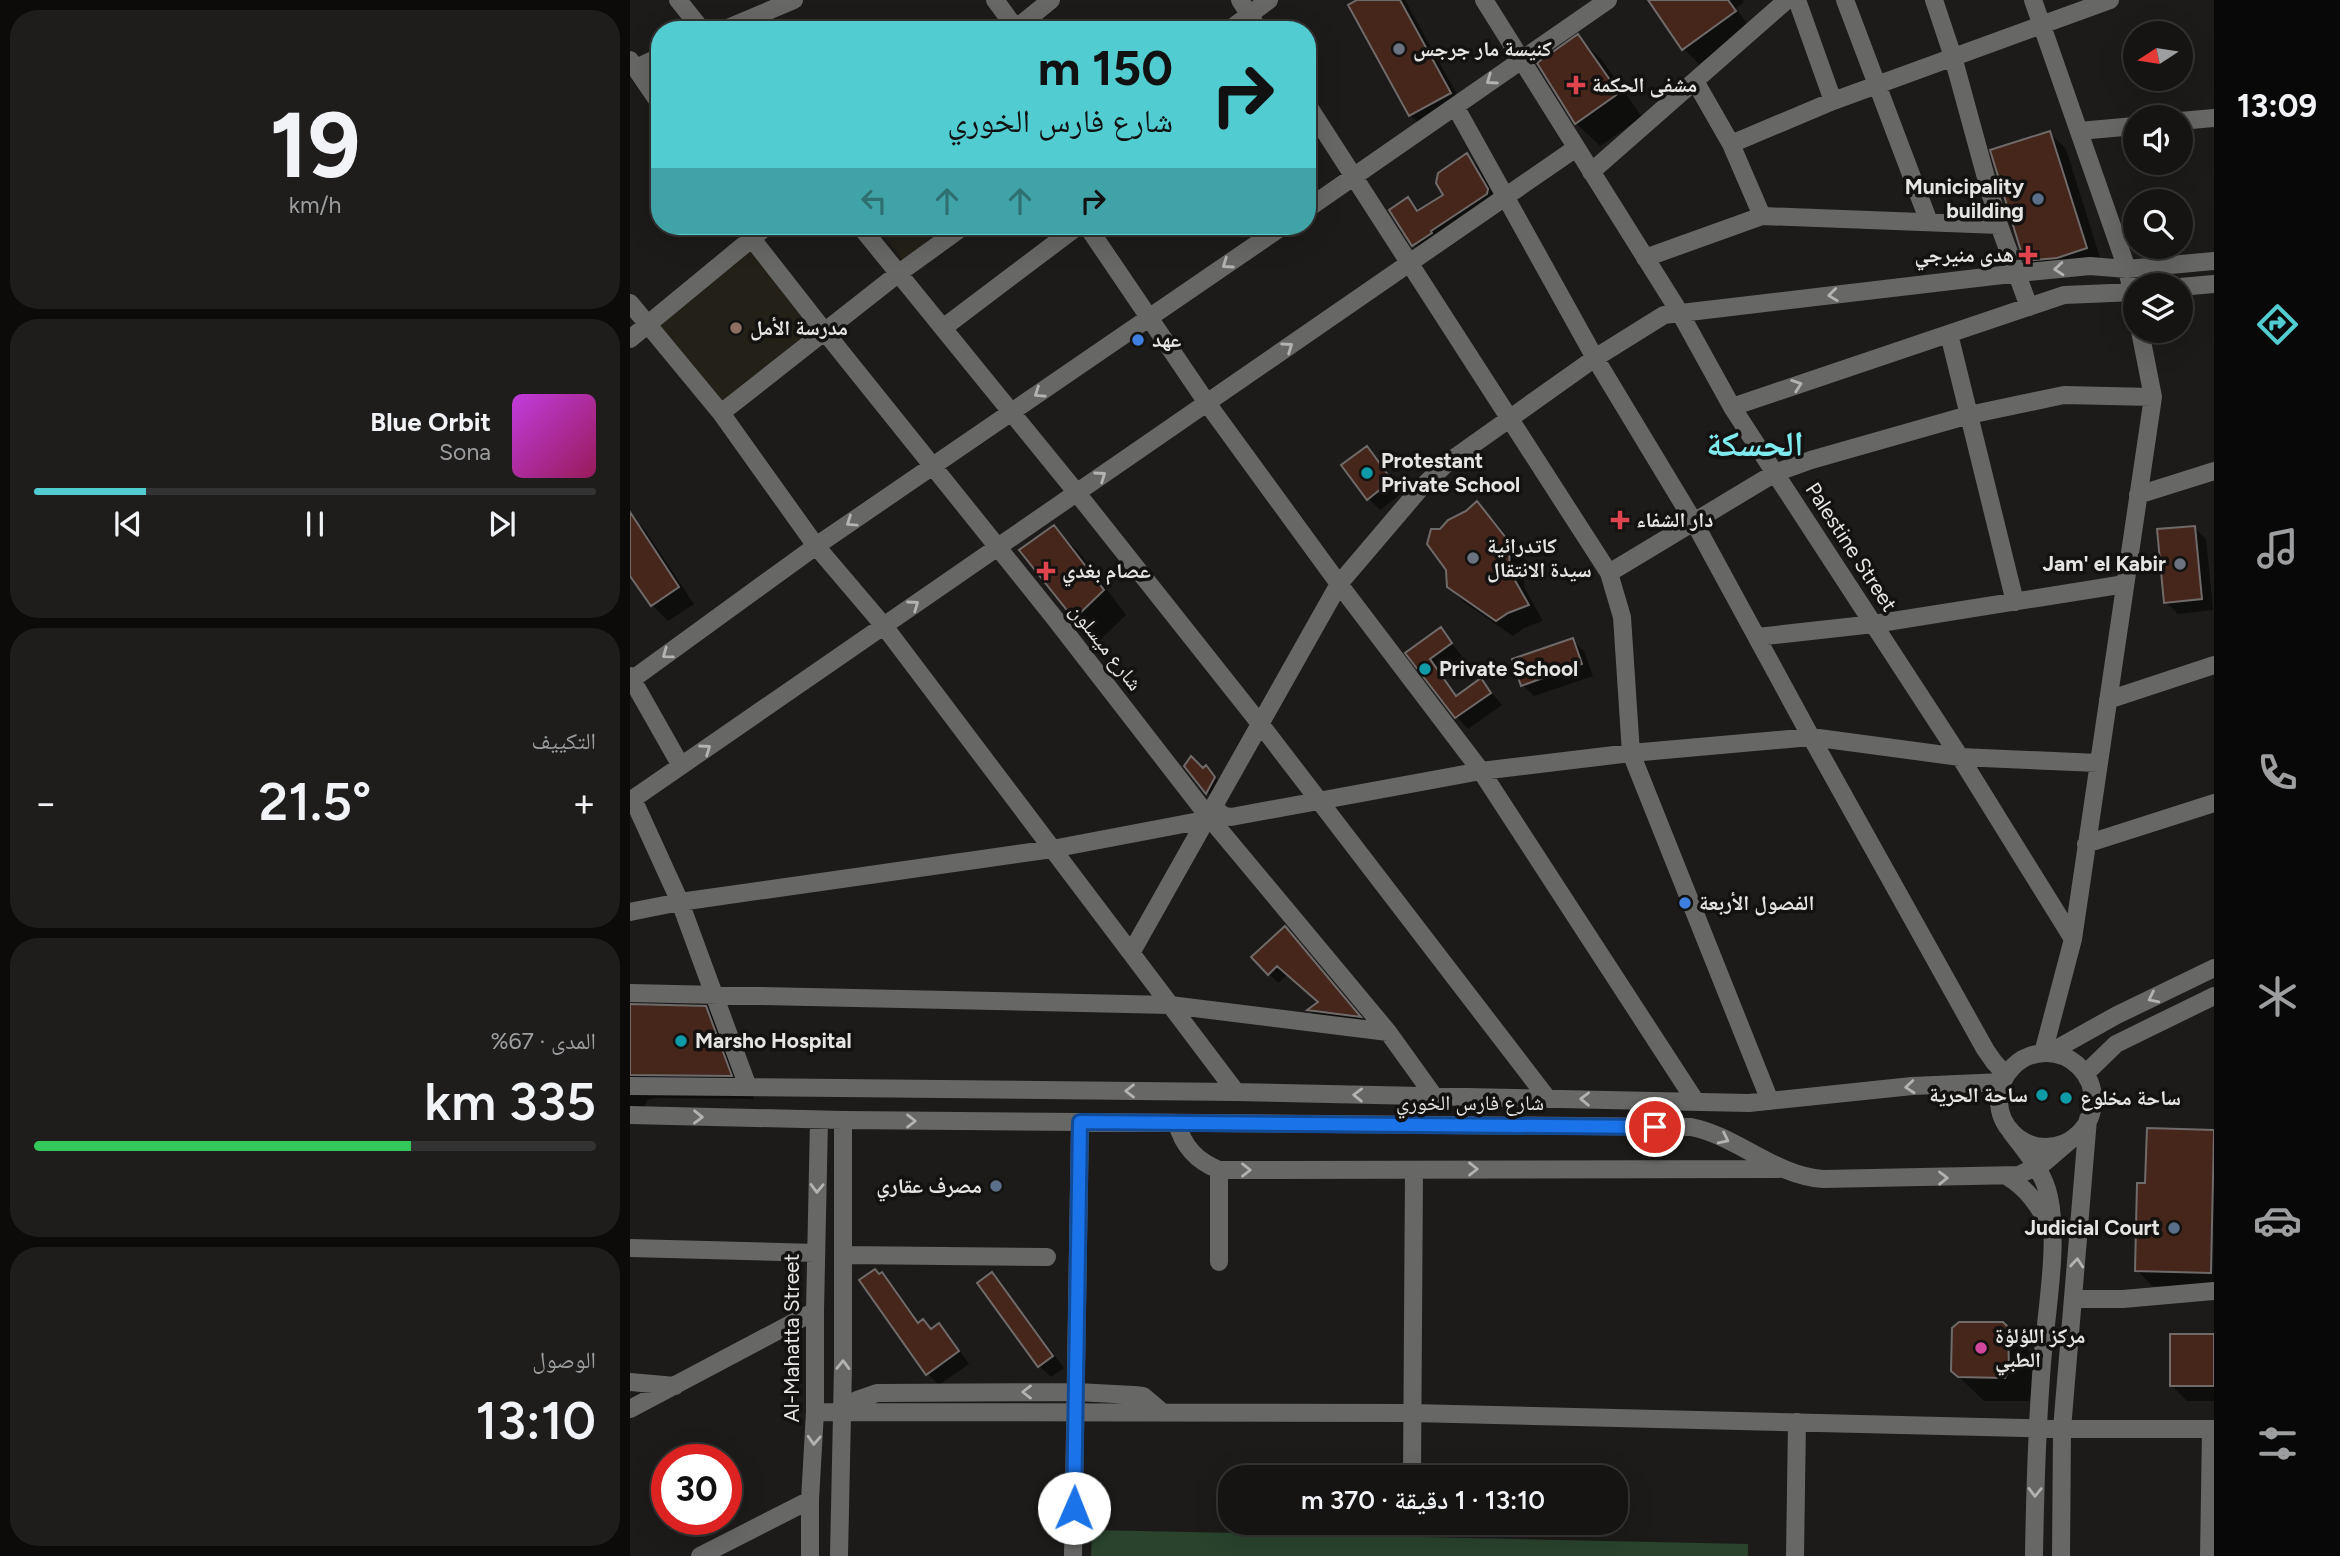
<!DOCTYPE html>
<html lang="ar">
<meta charset="utf-8">
<style>
:root{--surface:#151413;--page:#1e1d1c;--text:#f1f3f6;--muted:#9d9ea0;--line:#343333;--accent:#51ccd1}
body{margin:0;font-family:Figtree,"Noto Naskh Arabic",sans-serif;background:var(--page);color:var(--text);direction:rtl;height:100vh;display:flex;flex-direction:column;font-size:26px;white-space:nowrap}
*{box-sizing:border-box;margin:0}
p{font-size:23px;color:var(--muted)}
.icon{flex:none;width:38px;height:38px;fill:none;stroke:currentColor;stroke-width:2;stroke-linecap:round;stroke-linejoin:round}
.map{position:relative;flex:1;overflow:hidden;direction:ltr}
.sheet{display:flex;flex-direction:column;gap:10px;padding:10px;background:#0c0b0a;width:630px}
.sheet>*{flex:none}
.banner{position:absolute;left:21px;top:21px;width:665px;height:214px;border-radius:28px;box-shadow:0 7px 28px #0002,0 0 0 2px var(--line);direction:rtl;background:#51ccd1;color:#111;overflow:hidden}
.needle{width:46px;rotate:258deg}
.tools{position:absolute;left:1493px;top:21px;display:grid;gap:14px}
.tools a{display:grid;place-items:center;width:70px;height:70px;border-radius:50%;background:var(--surface);box-shadow:0 7px 28px #0002,0 0 0 2px var(--line);font-size:35px}
.speed{position:absolute;left:21px;top:1444px;display:flex;gap:14px;font-size:35px;font-weight:700;text-align:center}
.speed>*{display:grid;place-content:center;width:91px;height:91px;border-radius:50%;background:var(--surface);box-shadow:0 7px 28px #0002,0 0 0 2px var(--line);line-height:1}
.speed .limit{border:10px solid #d22;background:#fff;color:#111}
.pin{position:absolute;display:grid;place-items:center;width:60px;height:60px;color:#fff;margin:-30px;border:4px solid #fff;border-radius:50%;box-shadow:0 2px 7px #0007}
.me{position:absolute;width:77px;margin:-38px;rotate:1deg;stroke-linejoin:round;filter:drop-shadow(0 0 5px #0008)}
.turn{display:flex;align-items:center;gap:24px;height:147px;padding:0 28px;font-size:32px}
.turn .icon{width:91px;height:91px;stroke-width:2.5}
.turn b{display:block;font-size:49px;line-height:60px}
.lanes{display:flex;align-items:center;height:66px;padding:0 28px;background:#0003;justify-content:center;gap:35px;direction:ltr}
.lanes .off{opacity:.35}
.big{font-size:52px;font-weight:600;line-height:1.1}
.sheet .card{flex:1;display:flex;flex-direction:column;justify-content:center;gap:10px;min-width:0;padding:0 24px;border-radius:28px;background:var(--page)}
.sheet .dial{align-items:center;gap:0}
.dial b{font-size:91px;line-height:1}
.song{display:flex;align-items:center;gap:21px}
.cover{width:84px;height:84px;border-radius:10px;background:linear-gradient(135deg,hsl(290 70% 55%),hsl(330 70% 35%))}
.played{height:7px;border-radius:4px;background:linear-gradient(90deg,var(--accent) 20%,var(--line) 20%)}
.keys{display:flex;justify-content:space-around;direction:ltr}
.heat{display:flex;justify-content:space-between;align-items:center;font-size:38px;direction:ltr}
.charge{height:10px;border-radius:5px;background:linear-gradient(90deg,#34c759 67%,var(--line) 0)}
.trip{position:absolute;left:588px;top:1465px;width:410px;height:70px;border-radius:28px;background:var(--surface);box-shadow:0 7px 28px #0002,0 0 0 2px var(--line);font-weight:600;line-height:70px;text-align:center;direction:rtl}
main{display:flex;flex:1;min-height:0}
.dock{display:flex;flex-direction:column;width:126px;justify-content:space-around;align-items:center;background:#080808;color:var(--muted)}
.dock .icon{width:49px;height:49px}
.dock .selected{color:var(--accent)}
.dock b{font-size:32px;color:var(--text)}
.map>svg:first-child{display:block}
</style>
<main>
<nav class="dock">
<b>13:09</b>
<svg class="icon selected" aria-label="directions" viewBox="0 0 24 24"><path d="M12 3l9 9-9 9-9-9zM9 14v-3h6M13 9l2 2-2 2"/></svg>
<svg class="icon" aria-label="music" viewBox="0 0 24 24"><path d="M9 18V5l10-2v13"/><circle cx="6" cy="18" r="3"/><circle cx="16" cy="16" r="3"/></svg>
<svg class="icon" aria-label="phone" viewBox="0 0 24 24"><path d="M5 4h4l2 5-3 2q2 4 5 5l2-3 5 2v4C11 20 4 13 5 4z"/></svg>
<svg class="icon" aria-label="climate" viewBox="0 0 24 24"><path d="M12 3v18M4 7l16 10M4 17L20 7"/></svg>
<svg class="icon" aria-label="car" viewBox="0 0 24 24"><path d="M5 17H2v-5l4-1 3-4h7l3 4 3 1v5h-3M9 17h6M6 11h13"/><circle cx="7" cy="17" r="2"/><circle cx="17" cy="17" r="2"/></svg>
<svg class="icon" aria-label="filters" viewBox="0 0 24 24"><path d="M4 7h16M4 17h16"/><circle cx="9" cy="7" r="2"/><circle cx="15" cy="17" r="2"/></svg>
</nav>
<div class="map">
<svg width="1584" height="1556" viewBox="0 0 1584 1556">
<rect width="100%" height="100%" fill="#1c1b19"/>
<path fill="#232018" d="M247,226H317L273,260Z
M121,239L195,332L91,413L18,325Z"/>
<path fill="#29432d" d="M462,1530L1118,1544V1556H461Z"/>
<path fill="#0007" d="M731,0H775L835,109L796,130L780,115Z
M1020,0H1112L1114,2L1106,8L1120,28L1069,64L1053,48Z
M948,37L972,60L1012,117L970,146L946,123Z
M1420,133L1436,149L1472,264L1412,276L1396,260Z
M837,155L847,165L868,201L794,255L784,245L761,210L778,199L790,212L815,195Z
M736,448L772,493L750,510L738,498Z
M847,504L863,519L895,560L894,587L913,621L894,628L883,636L835,603L819,587L811,530Z
M0,515L15,530L64,604L38,621L22,605L0,572Z
M1564,527L1576,539L1583,610L1548,614L1536,602Z
M424,528L448,551L496,615L469,641L445,617Z
M810,630L832,656L810,672L828,697L851,680L872,705L838,729L827,717L778,653Z
M942,640L954,651L963,676L904,696L893,685Z
M556,766L573,770L576,768L587,779L596,789L588,804Z
M664,937L737,1025L688,1019L680,1011L690,1002L658,974L648,983L624,957Z
M0,1006L75,1008L99,1032L124,1099L25,1098L17,1100L13,1109H0Z
M1519,1130L1584,1132V1288L1522,1286L1507,1270L1517,1185Z
M362,1274L373,1286L434,1368L421,1377L409,1366Z
M252,1275L263,1286L290,1323L293,1321L302,1330L309,1325L320,1337L339,1364L309,1385L298,1374Z
M1372,1324L1401,1353L1402,1395L1399,1401H1354L1323,1371Z
M1584,1336V1401H1557L1541,1385Z"/>
<path fill="#46251a" stroke="#6f6b6a" stroke-width="2" d="M727,0H770L821,93L779,116L718,5Z
M1018,0H1098L1106,11L1052,50Z
M948,34L989,93L945,124L907,63Z
M1420,131L1457,248L1427,258L1394,261L1360,150Z
M837,153L858,189L857,194L801,231L802,233L782,246L759,210L778,197L787,211L813,195L806,183L808,173Z
M737,446L762,480L737,500L711,465Z
M847,501L880,543L879,570L899,605L878,613L866,621L817,587L816,570L797,544L801,529H810L818,520L836,511Z
M0,512L49,587L21,606L0,576Z
M424,525L474,590L444,619L389,550Z
M1565,526L1572,599L1534,603L1527,529Z
M811,627L822,643L800,659L826,696L851,678L861,693L825,718L775,653Z
M943,638L952,664L891,686L882,659Z
M561,756L573,768L576,765L585,777L576,794L554,766Z
M655,926L731,1017L677,1010L688,1002L647,966L638,975L621,957Z
M0,1004L76,1006L102,1076L0,1075Z
M1517,1128L1584,1130L1581,1273L1505,1271L1507,1183H1515Z
M245,1269L249,1274L252,1272L288,1323L293,1319L301,1329L309,1323L329,1351L296,1375L229,1280Z
M362,1272L423,1356L408,1367L347,1283Z
M1329,1322H1373L1378,1327L1379,1370L1375,1378L1328,1377L1321,1371L1322,1328Z
M1540,1334H1584V1386H1540Z"/>
<g fill="none" stroke-linecap="round" stroke-linejoin="round">
<path stroke="#676766" stroke-width="18" d="M48,0L72,30
M365,0L387,30
M610,0L629,30
M854,0L1050,313L1102,407L1330,757L1443,939
M1167,0L1203,101
M1215,0L1299,222
M1304,0L1323,57L1369,225L1399,307
M1403,0L1497,269L1505,306
M93,30L164,0
M384,30L421,0
M599,30L639,0
M0,60L30,104
M6,68L30,57
M1065,81L1101,144L1132,216
M677,104L979,573L992,617L1001,753L1140,1101
M825,106L965,358L1064,522L1181,737L1355,1049L1364,1062L1376,1075
M1550,121L1584,118
M1449,131L1505,126
M1101,144L1203,101L1480,0
M961,172L1157,0
M677,209L978,0
M112,226L195,332L423,616L578,816L758,1032L804,1096
M230,226L447,493L631,725L918,1099
M457,226L577,403L709,584L851,771L1066,1102
M1015,258L1132,216L1369,225
M1550,287L1584,284
M0,303L91,413L186,546L254,626L606,1092
M313,328L448,226
M1319,334L1385,602
M0,339L137,226
M1102,407L1434,295L1505,292
M91,413L269,273L334,226
M1508,495L1584,471
M979,573L1145,473L1181,460L1339,415L1434,395L1523,397
M1127,637L1244,624L1495,584
M0,676L51,766
M0,681L186,546L653,226
M1478,700L1584,665
M3,799L50,902L118,1087
M0,801L946,148
M583,807L594,816L601,817L851,771L1001,753L1181,737L1330,757L1468,763
M1456,844L1584,803
M0,912L50,902L422,849L564,822L573,825
M501,953L709,584L789,490L817,463L965,358L1034,315L1398,272L1460,266L1497,269L1584,261
M0,993L540,1005L758,1032
M1413,1053L1443,939L1523,397L1510,331
M1419,1053L1487,1015L1584,968
M1369 1100a47 47 0 1 1 94 0a47 47 0 1 1-94 0Z
M1455,1074L1486,1044L1584,996
M0,1086L606,1092L1119,1103L1282,1086L1372,1082
M0,1115L213,1120L1061,1127C1107,1136 1145,1176 1193,1179L1389,1175L1415,1162L1443,1138
M547,1123C553,1147 567,1161 589,1170L1149,1169
M1381,1132C1396,1152 1414,1172 1419,1197C1429,1243 1416,1314 1412,1363C1407,1427 1405,1491 1404,1556
M589,1170V1262
M1378,1177C1397,1189 1408,1204 1418,1224
M0,1248L186,1253
M213,1255L417,1257
M1444,1299H1493L1584,1291
M0,1382L45,1386
M0,1409L185,1311
M212,1411L227,1400L247,1393L446,1392L504,1395L513,1396L532,1412
M185,1412L782,1413L1432,1429H1584
M782,1477L784,1170
M781,1526V1522
M70,1556L180,1500
M180,1556V1500L185,1412V1311L189,1120
M209,1556L213,1367V1120
M443,1556L450,1122
M1165,1556L1167,1422
M1431,1556L1432,1429L1458,1119
M1579,1556L1581,1429"/>
</g>
<defs><path id="oneway-chevron" d="M-2-3.5L2.5 0L-2 3.5" fill="none" stroke-width="1.6" stroke-linecap="round" stroke-linejoin="round" transform="scale(1.75)"/></defs>
<g stroke="#b3b3b1">
<use href="#oneway-chevron" transform="translate(861 80) rotate(145)"/>
<use href="#oneway-chevron" transform="translate(597 264) rotate(145)"/>
<use href="#oneway-chevron" transform="translate(1429 269) rotate(175)"/>
<use href="#oneway-chevron" transform="translate(1203 295) rotate(173)"/>
<use href="#oneway-chevron" transform="translate(658 347) rotate(-35)"/>
<use href="#oneway-chevron" transform="translate(1167 385) rotate(-19)"/>
<use href="#oneway-chevron" transform="translate(409 393) rotate(146)"/>
<use href="#oneway-chevron" transform="translate(471 476) rotate(-35)"/>
<use href="#oneway-chevron" transform="translate(221 522) rotate(146)"/>
<use href="#oneway-chevron" transform="translate(284 605) rotate(-35)"/>
<use href="#oneway-chevron" transform="translate(37 654) rotate(144)"/>
<use href="#oneway-chevron" transform="translate(76 749) rotate(-35)"/>
<use href="#oneway-chevron" transform="translate(1523 998) rotate(154)"/>
<use href="#oneway-chevron" transform="translate(1280 1087) rotate(175)"/>
<use href="#oneway-chevron" transform="translate(500 1091) rotate(-180)"/>
<use href="#oneway-chevron" transform="translate(728 1095) rotate(-179)"/>
<use href="#oneway-chevron" transform="translate(955 1099) rotate(-179)"/>
<use href="#oneway-chevron" transform="translate(68 1117) rotate(1)"/>
<use href="#oneway-chevron" transform="translate(281 1121)"/>
<use href="#oneway-chevron" transform="translate(1094 1139) rotate(26)"/>
<use href="#oneway-chevron" transform="translate(843 1169)"/>
<use href="#oneway-chevron" transform="translate(616 1170)"/>
<use href="#oneway-chevron" transform="translate(1313 1178) rotate(-1)"/>
<use href="#oneway-chevron" transform="translate(187 1188) rotate(91)"/>
<use href="#oneway-chevron" transform="translate(1447 1263) rotate(-85)"/>
<use href="#oneway-chevron" transform="translate(213 1365) rotate(-89)"/>
<use href="#oneway-chevron" transform="translate(397 1392) rotate(180)"/>
<use href="#oneway-chevron" transform="translate(184 1440) rotate(93)"/>
<use href="#oneway-chevron" transform="translate(1405 1492) rotate(91)"/>
</g>
<g fill="none" stroke-linecap="round" stroke-linejoin="round">
<g stroke="#114b97" stroke-width="18">
<path id="route" d="M444,1508L450,1122L1025,1127"/>
</g>
<use href="#route" stroke="#1a73e8" stroke-width="12"/>
</g>
<g fill="#6b7280" stroke="#131210" stroke-width="2.5">
<circle cx="769" cy="49" r="7"/>
<circle cx="843" cy="558" r="7"/>
<circle cx="1550" cy="564" r="7"/>
</g>
<g fill="#e0444e" stroke="#131210" stroke-width="2.5">
<path d="M942.5 74.5h7v7h7v7h-7v7h-7v-7h-7v-7h7z"/>
<path d="M1394.5 244.5h7v7h7v7h-7v7h-7v-7h-7v-7h7z"/>
<path d="M986.5 509.5h7v7h7v7h-7v7h-7v-7h-7v-7h7z"/>
<path d="M412.5 560.5h7v7h7v7h-7v7h-7v-7h-7v-7h7z"/>
</g>
<g fill="#5c6f8a" stroke="#131210" stroke-width="2.5">
<circle cx="1408" cy="199" r="7"/>
<circle cx="366" cy="1186" r="7"/>
<circle cx="1544" cy="1228" r="7"/>
</g>
<circle fill="#8d6e63" stroke="#131210" stroke-width="2.5" cx="106" cy="328" r="7"/>
<g fill="#3f7fe0" stroke="#131210" stroke-width="2.5">
<circle cx="508" cy="340" r="7"/>
<circle cx="1055" cy="903" r="7"/>
</g>
<g fill="#0f9aa8" stroke="#131210" stroke-width="2.5">
<circle cx="737" cy="473" r="7"/>
<circle cx="795" cy="669" r="7"/>
<circle cx="51" cy="1041" r="7"/>
<circle cx="1412" cy="1095" r="7"/>
<circle cx="1436" cy="1098" r="7"/>
</g>
<circle fill="#d1479c" stroke="#131210" stroke-width="2.5" cx="1351" cy="1348" r="7"/>
<g text-anchor="middle" stroke-width="7" stroke-linejoin="round" paint-order="stroke">
<g font-size="21" font-weight="bold" fill="#e5e5e3" stroke="#131210" text-anchor="start">
<text x="783" y="56">كنيسة مار جرجس</text>
<text x="962" y="92">مشفى الحكمة</text>
<text x="1394" y="194" text-anchor="end">Municipality<tspan x="1394" dy="24">building</tspan></text>
<text x="1384" y="262" text-anchor="end">هدى منيرجي</text>
<text x="120" y="335">مدرسة الأمل</text>
<text x="522" y="347">عهد</text>
<text x="751" y="468">Protestant<tspan x="751" dy="24">Private School</tspan></text>
<text x="1006" y="527">دار الشفاء</text>
<text x="857" y="553">كاتدرائية<tspan x="857" dy="24">سيدة الانتقال</tspan></text>
<text x="1536" y="571" text-anchor="end">Jam' el Kabir</text>
<text x="432" y="578">عصام بغدي</text>
<text x="809" y="676">Private School</text>
<text x="1069" y="910">الفصول الأربعة</text>
<text x="65" y="1048">Marsho Hospital</text>
<text x="1398" y="1102" text-anchor="end">ساحة الحرية</text>
<text x="1450" y="1105">ساحة مخلوع</text>
<text x="352" y="1193" text-anchor="end">مصرف عقاري</text>
<text x="1530" y="1235" text-anchor="end">Judicial Court</text>
<text x="1365" y="1343">مركز اللؤلؤة<tspan x="1365" dy="24">الطبي</tspan></text>
</g>
<g font-size="21" fill="#e5e5e3" stroke="#131210">
<text transform="translate(1221 547) rotate(57)" y="7">Palestine Street</text>
<text transform="translate(476 647) rotate(52)" y="7">شارع ميسلون</text>
<text x="840" y="1110">شارع فارس الخوري</text>
<text transform="translate(162 1338) rotate(-90)" y="7">Al-Mahatta Street</text>
</g>
<g font-size="35" font-weight="bold" fill="#7eeaee" stroke="#131210">
<text x="1125" y="456">الحسكة</text>
</g>
</g>
</svg>
<div class="tools">
<a><svg class="needle" viewBox="-14 -14 28 28"><path d="M0-13l5 13h-10z" fill="#e53935"/><path d="M0 13l5-13h-10z" fill="#9d9ea0"/></svg></a>
<a><svg class="icon" aria-label="sound" viewBox="0 0 24 24"><path d="M4 9h4l5-4v14l-5-4H4zM17 9q2 3 0 6"/></svg></a>
<a><svg class="icon" aria-label="search" viewBox="0 0 24 24"><circle cx="10" cy="10" r="6"/><path d="M15 15l6 6"/></svg></a>
<a><svg class="icon" aria-label="layers" viewBox="0 0 24 24"><path d="M12 4l9 5-9 5-9-5zM3 14l9 5 9-5"/></svg></a>
</div>
<div class="speed"><div class="limit">30</div></div>
<div class="pin" style="left:1025px;top:1127px;background:#d93025"><svg class="icon" aria-label="arrive" viewBox="0 0 24 24"><path d="M6 21V4h12l-3 4 3 4H6"/></svg></div>
<svg class="me" style="left:444px;top:1508px" viewBox="-20 -20 40 40"><circle r="19" fill="#fff"/><path d="M0-13L10 11 0 6-10 11z" fill="#1a73e8"/></svg>
<div class="trip">13:10 · 1 دقيقة · 370 m</div>
<div class="banner">
<div class="turn"><svg class="icon" aria-label="right" viewBox="0 0 24 24"><path d="M7 20v-9h11M14 6l5 5-5 5"/></svg><div><b>150 m</b>شارع فارس الخوري</div></div>
<div class="lanes"><svg class="icon off" aria-label="left" viewBox="0 0 24 24"><path d="M17 20v-9H6M10 6l-5 5 5 5"/></svg><svg class="icon off" aria-label="ahead" viewBox="0 0 24 24"><path d="M12 20V5M6 11l6-6 6 6"/></svg><svg class="icon off" aria-label="ahead" viewBox="0 0 24 24"><path d="M12 20V5M6 11l6-6 6 6"/></svg><svg class="icon" aria-label="right" viewBox="0 0 24 24"><path d="M7 20v-9h11M14 6l5 5-5 5"/></svg></div>
</div>
</div>
<section class="sheet">
<div class="card dial"><b>19</b><p>km/h</p></div>
<div class="card">
<div class="song"><i class="cover"></i><div><b>Blue Orbit</b><p>Sona</p></div></div>
<div class="played"></div>
<div class="keys"><svg class="icon" aria-label="previous" viewBox="0 0 24 24"><path d="M18 5L8 12l10 7zM5 5v14"/></svg><svg class="icon" aria-label="pause" viewBox="0 0 24 24"><path d="M8 5v14M16 5v14"/></svg><svg class="icon" aria-label="next" viewBox="0 0 24 24"><path d="M6 5l10 7-10 7zM19 5v14"/></svg></div>
</div>
<div class="card"><p>التكييف</p>
<div class="heat"><a>−</a><b class="big">21.5°</b><a>+</a></div>
</div>
<div class="card"><p>المدى · 67%</p><b class="big">335 km</b><div class="charge"></div></div>
<div class="card"><p>الوصول</p><b class="big">13:10</b></div>
</section>
</main>
